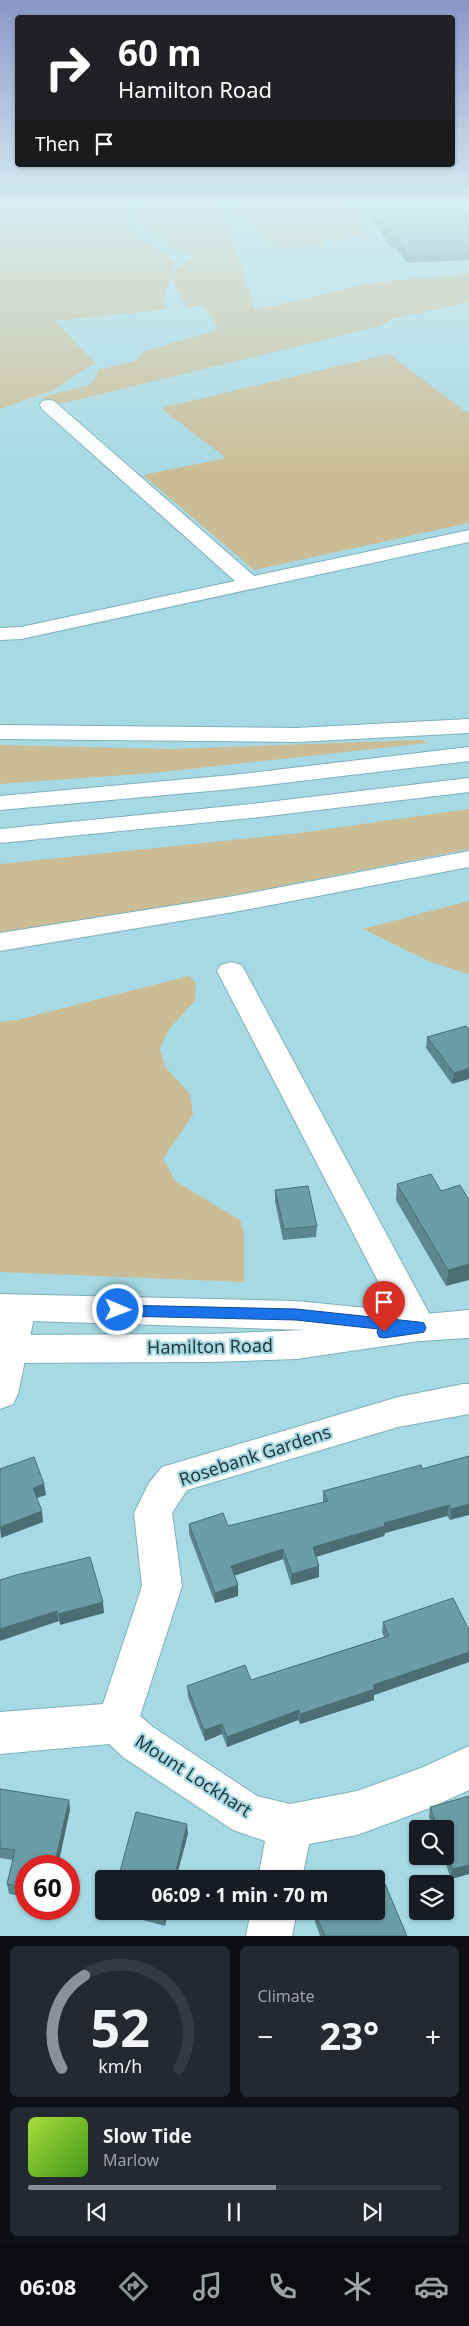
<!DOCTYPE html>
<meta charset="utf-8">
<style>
:root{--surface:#171b24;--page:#242831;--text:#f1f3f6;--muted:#9ea1a6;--line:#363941;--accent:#8c9099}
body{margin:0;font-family:"Noto Sans",sans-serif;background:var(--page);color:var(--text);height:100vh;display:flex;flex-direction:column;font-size:19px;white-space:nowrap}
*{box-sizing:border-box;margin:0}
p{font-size:16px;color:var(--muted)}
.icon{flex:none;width:28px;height:28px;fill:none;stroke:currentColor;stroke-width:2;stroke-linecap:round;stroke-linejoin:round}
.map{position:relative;height:1936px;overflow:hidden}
.side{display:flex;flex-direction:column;gap:10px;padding:10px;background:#0d0f14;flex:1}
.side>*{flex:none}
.banner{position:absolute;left:15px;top:15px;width:440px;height:152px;border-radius:5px;box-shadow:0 1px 4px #0004;background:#202124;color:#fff;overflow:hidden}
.controls{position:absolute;left:409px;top:1820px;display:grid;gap:10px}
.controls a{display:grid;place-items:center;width:45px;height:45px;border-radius:5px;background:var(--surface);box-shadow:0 1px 4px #0004;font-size:25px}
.speed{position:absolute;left:15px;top:1855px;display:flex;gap:10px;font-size:25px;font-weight:700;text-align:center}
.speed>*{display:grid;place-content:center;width:65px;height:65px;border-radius:50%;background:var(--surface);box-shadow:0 1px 4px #0004;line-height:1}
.speed .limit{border:8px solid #d22;background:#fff;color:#111}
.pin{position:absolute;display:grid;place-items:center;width:42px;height:42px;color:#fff;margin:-51px -21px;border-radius:50% 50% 50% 0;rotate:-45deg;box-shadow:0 0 5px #0007}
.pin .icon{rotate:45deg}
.me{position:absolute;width:55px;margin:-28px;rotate:91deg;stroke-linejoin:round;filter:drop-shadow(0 0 4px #0008)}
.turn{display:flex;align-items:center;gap:18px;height:105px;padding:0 20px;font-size:22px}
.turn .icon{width:65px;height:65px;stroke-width:2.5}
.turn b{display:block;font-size:35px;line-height:42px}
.then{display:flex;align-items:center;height:48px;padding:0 20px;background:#0003;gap:10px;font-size:19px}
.big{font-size:38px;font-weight:700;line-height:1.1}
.side .tile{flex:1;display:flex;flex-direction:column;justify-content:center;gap:8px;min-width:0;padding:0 18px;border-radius:8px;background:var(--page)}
.side .dial{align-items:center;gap:0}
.dial svg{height:130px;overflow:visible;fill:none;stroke:var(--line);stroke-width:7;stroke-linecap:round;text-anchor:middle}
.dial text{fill:var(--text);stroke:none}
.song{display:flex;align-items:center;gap:15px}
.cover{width:60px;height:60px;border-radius:8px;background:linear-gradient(135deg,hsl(80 70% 55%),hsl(100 70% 35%))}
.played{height:5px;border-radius:2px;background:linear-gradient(90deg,var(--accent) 60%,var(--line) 60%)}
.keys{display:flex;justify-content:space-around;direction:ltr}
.heat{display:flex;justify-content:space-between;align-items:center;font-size:28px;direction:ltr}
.side .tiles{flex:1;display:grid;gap:10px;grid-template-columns:1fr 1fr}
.tile:last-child{grid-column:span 2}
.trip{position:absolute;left:95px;top:1870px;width:290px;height:50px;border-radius:5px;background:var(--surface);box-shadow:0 1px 4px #0004;font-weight:700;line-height:50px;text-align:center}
.tab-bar{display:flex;height:80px;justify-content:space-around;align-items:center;background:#090b0e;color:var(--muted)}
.tab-bar .icon{width:35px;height:35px}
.tab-bar .on{color:var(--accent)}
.tab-bar b{font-size:22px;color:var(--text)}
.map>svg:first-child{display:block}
</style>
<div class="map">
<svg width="469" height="1936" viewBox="0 0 469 1936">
<rect width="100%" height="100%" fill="#a6d9e3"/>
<path fill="#cabc94" d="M0,205H132L128,217L132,233L175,261L172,272L194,255L186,251L177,250L136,220L138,213L145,205H221L255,310L376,282L469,274V302L393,319L379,326L77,400L54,405L44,402L43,397L90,385L99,370L138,360L142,352L218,330L212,316L202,305L187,308L171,276L163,303L168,309L55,321L95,363L52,391L0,409Z
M241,205H343L359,214L354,216L369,237L323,239L325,245L276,248L231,208Z
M389,354L469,414V523L254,570L143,475L226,458L161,408Z
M421,740L428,743L153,773L0,784V745L171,749Z
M469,809V849L194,903L0,933V864L299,833Z
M469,901V974L431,962L363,929Z
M189,976L196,983L195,1001L170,1028L160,1048L165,1067L190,1094L193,1115L163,1158L175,1181L240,1220L244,1233V1282L0,1272V1022L17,1020Z"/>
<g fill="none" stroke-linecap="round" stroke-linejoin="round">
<g stroke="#7eb0b9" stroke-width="2">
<path id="minor" d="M48,400L54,401L254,576L469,530V542L21,639L0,640V628L21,627L235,581L42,409L40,405L42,401Z
M231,962L241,965L245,971L431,1317L436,1327L431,1337L419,1341L407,1337L217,971L221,965Z
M19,1295L31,1298L36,1308L18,1394L13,1404L0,1409V1317L7,1298Z
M463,1384H469V1414L398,1427L187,1490L172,1513L182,1586L140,1716L153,1727L257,1796L290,1804L357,1791L421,1768L469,1746V1790L430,1808L357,1835L309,1844L302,1879H258L265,1841L233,1830L123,1757L109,1744L0,1754V1712L103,1704L142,1586L134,1513L149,1483L162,1467L398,1397Z
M251,1911H297L292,1936H246Z"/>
</g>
<g stroke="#7eb0b9" stroke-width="2">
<path id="major" d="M0,1294L296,1301L378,1309L390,1313L392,1317L469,1310V1338L419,1341L296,1359L210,1362L0,1363V1335L210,1334L306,1330L0,1320Z"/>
</g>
<g stroke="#7eb0b9" stroke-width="2">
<path id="highway" d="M469,719V733L296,742L0,739V725L296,728Z
M469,747V761L232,789L0,810V796L232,775Z
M469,778V792L260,817L0,843V829L260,803Z
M469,851V867L234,912L0,951V933L234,896Z"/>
</g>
<use href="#minor" fill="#fff" fill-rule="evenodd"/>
<use href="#major" fill="#fff" fill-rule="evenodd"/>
<use href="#highway" fill="#fff" fill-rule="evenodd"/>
</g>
<path fill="#5c878f" d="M364,205H469V260L407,263L395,247H390Z
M466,1026L452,1084L426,1048L427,1037Z
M397,1184L441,1191L460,1185L446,1286L396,1200Z
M275,1190L317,1226L316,1237L283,1240L275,1201Z
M469,1456L450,1520L447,1516L385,1533L384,1536L316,1557L319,1566V1577L291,1585L283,1559L235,1575L238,1596L215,1603L189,1534V1524L228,1526L323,1503V1491L422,1469Z
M383,1622L469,1630V1662L374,1695V1700L300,1724L298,1720L227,1747L222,1734L205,1741L188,1697L187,1686L251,1680L384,1637L382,1632Z
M0,1789L70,1810L26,1866V1897L9,1894L7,1884L13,1860L0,1858Z
M469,1796V1874L451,1879L443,1856H445V1829H433L429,1817L430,1807Z
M112,1911H168L165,1926L113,1912Z
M315,1913L407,1936H320L315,1922Z"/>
<path fill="#4b6e74" d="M469,1068V1079L452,1084L454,1073Z
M469,1264V1280L446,1286L448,1270Z
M44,1484L46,1495L34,1499L33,1488Z
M469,1504V1515L450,1520L451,1509Z
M449,1505L447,1516L385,1533L384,1536L312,1558L313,1547L384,1523Z
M42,1511L43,1522L1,1538L0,1527Z
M283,1549V1559L231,1577V1566Z
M319,1566V1577L291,1585L292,1574Z
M238,1585V1596L215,1603V1593Z
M103,1602L104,1613L60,1625L58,1614Z
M57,1611L59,1621L0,1641V1629Z
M469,1652V1662L374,1695V1700L300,1724V1714L373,1685Z
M299,1710L298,1720L227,1747V1737Z
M222,1724V1734L205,1741L204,1730Z
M69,1800L70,1810L58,1866H54Z
M187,1824L188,1834L176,1879H174Z
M469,1865V1874L451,1879L452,1869Z
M165,1911H168L165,1926L164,1916Z"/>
<path fill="#6b9da6" stroke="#4b6e74" d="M371,205H469V250L408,253L396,237H391Z
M466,1026L469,1030V1068L454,1073L427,1037Z
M431,1174L441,1191L460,1185L469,1200V1264L448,1270L397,1184Z
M308,1186L317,1226L284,1229L275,1190Z
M469,1456V1504L451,1509L449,1505L384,1523L385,1526L313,1547L319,1566L292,1574L283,1549L231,1566L238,1585L215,1593L189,1524L223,1513L228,1526L328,1501L323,1491L421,1465L422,1469Z
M34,1457L44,1484L33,1488L42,1511L0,1527V1469Z
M90,1557L103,1602L58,1614L57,1611L0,1629V1580L16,1575Z
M453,1598L469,1630V1652L373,1685L375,1689L300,1714L299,1710L227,1737L222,1724L204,1730L187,1686L245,1665L251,1680L389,1636L383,1622Z
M0,1789L69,1800L54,1866H26V1888L7,1884L15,1850L0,1848Z
M469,1796V1865L452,1869L445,1848V1829H438L430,1807Z
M136,1812L187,1824L174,1879H118Z
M385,1884L407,1936H325L315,1913L318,1911H376V1888Z
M145,1911H165L164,1916Z"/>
<linearGradient id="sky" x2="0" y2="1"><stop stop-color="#8a97c8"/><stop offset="0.43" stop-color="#d7eef2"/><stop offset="1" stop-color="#d7eef2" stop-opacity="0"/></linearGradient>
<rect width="469" height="476" fill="url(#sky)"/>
<path fill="#1a73e8" stroke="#114b97" d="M118,1305L296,1309L419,1322L424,1323L426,1328L424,1332L419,1333L384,1338L379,1337L377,1332L378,1329L296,1320L118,1316L113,1314L111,1310L113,1306Z"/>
<g text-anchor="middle" stroke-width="4.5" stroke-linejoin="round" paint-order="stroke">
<g font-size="18" fill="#24393d" stroke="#a6d9e3">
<text transform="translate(210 1347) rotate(-1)" y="6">Hamilton Road</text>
<text transform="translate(255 1456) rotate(-18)" y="6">Rosebank Gardens</text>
<text transform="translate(193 1776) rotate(33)" y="6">Mount Lockhart</text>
</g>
</g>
</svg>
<div class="controls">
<a><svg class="icon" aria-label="search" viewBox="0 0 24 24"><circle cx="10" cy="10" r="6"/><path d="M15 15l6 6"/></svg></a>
<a><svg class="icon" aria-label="layers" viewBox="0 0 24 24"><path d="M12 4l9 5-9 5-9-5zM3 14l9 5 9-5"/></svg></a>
</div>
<div class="speed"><div class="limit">60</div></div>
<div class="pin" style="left:384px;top:1332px;background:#d93025"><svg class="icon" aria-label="arrive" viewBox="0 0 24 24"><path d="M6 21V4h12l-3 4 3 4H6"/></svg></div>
<svg class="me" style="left:118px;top:1310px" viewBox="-20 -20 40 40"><circle r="17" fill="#1a73e8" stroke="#fff" stroke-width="3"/><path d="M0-11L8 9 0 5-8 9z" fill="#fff"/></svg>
<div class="trip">06:09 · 1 min · 70 m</div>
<div class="banner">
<div class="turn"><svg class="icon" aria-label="right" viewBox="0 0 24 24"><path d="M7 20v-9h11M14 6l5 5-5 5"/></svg><div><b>60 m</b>Hamilton Road</div></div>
<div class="then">Then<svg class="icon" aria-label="arrive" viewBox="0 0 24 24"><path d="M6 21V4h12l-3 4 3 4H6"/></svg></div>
</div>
</div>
<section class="side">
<div class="tiles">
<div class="tile dial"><svg viewBox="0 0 100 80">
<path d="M14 69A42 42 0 1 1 86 69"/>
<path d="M14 69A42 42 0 0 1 28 12" stroke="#8c9099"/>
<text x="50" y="56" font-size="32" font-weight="700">52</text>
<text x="50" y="72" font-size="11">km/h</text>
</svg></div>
<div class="tile"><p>Climate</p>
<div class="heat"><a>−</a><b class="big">23°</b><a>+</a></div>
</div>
<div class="tile">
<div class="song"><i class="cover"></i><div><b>Slow Tide</b><p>Marlow</p></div></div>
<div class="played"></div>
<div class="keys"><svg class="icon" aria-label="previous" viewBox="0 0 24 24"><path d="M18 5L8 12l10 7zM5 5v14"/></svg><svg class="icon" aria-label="pause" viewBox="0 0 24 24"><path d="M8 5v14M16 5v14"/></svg><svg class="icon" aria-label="next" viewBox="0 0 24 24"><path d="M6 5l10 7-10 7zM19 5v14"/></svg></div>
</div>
</div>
</section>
<nav class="tab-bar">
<b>06:08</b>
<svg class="icon on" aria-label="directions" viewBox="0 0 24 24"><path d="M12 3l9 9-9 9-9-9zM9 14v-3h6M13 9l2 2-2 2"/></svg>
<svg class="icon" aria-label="music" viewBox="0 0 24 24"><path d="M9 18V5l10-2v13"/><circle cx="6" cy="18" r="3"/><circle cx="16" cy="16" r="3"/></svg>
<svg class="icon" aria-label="phone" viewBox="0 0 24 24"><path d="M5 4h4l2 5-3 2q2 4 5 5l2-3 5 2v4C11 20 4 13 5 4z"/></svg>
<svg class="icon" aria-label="climate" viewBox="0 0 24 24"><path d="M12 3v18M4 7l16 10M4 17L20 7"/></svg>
<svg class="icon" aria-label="car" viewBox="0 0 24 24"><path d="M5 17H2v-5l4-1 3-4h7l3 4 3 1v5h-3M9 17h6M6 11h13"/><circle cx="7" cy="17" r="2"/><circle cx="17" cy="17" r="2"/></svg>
</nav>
